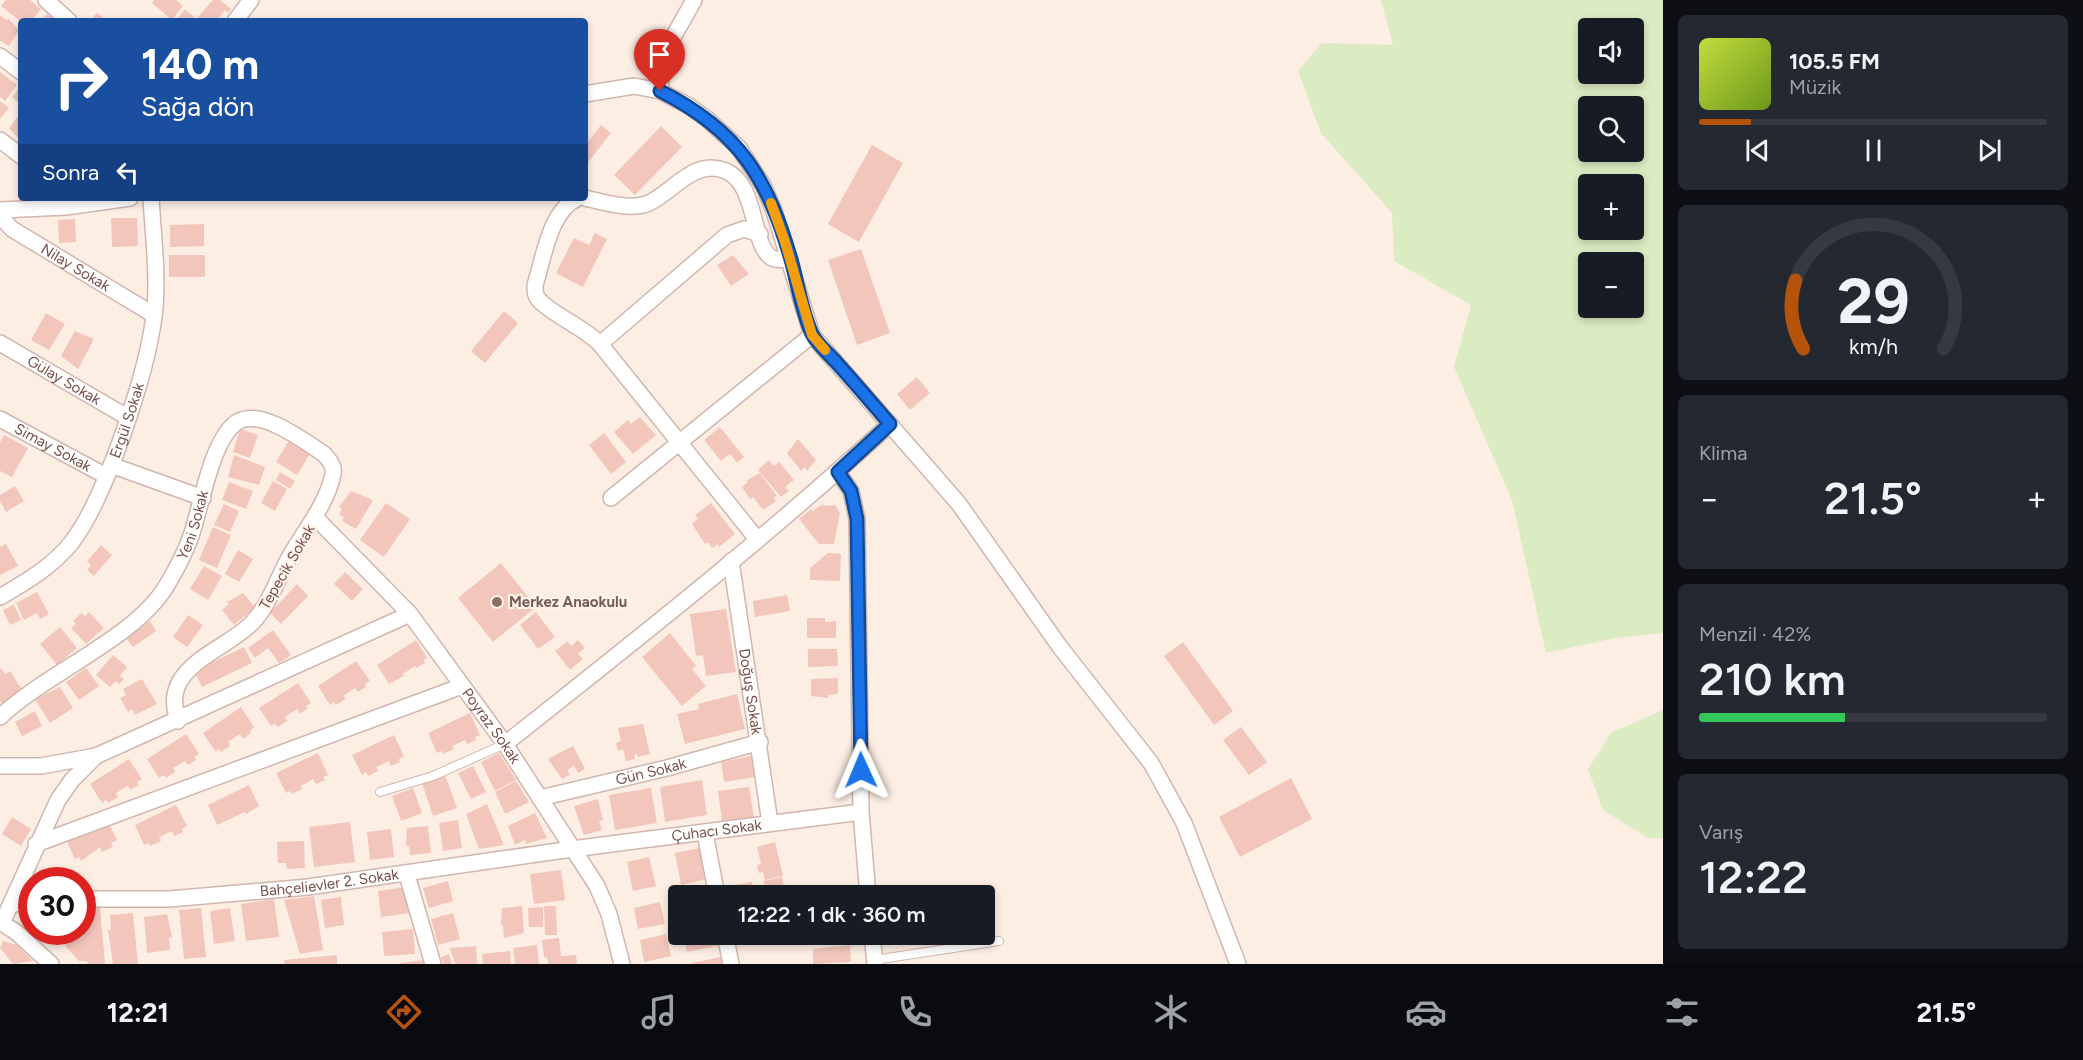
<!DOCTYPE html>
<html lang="tr">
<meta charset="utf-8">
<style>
:root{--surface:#171b24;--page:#242831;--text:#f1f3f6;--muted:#9ea1a6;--line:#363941;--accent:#b45309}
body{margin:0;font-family:Figtree,sans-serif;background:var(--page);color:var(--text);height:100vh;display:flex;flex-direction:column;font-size:22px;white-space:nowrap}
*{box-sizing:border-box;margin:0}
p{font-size:20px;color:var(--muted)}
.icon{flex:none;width:33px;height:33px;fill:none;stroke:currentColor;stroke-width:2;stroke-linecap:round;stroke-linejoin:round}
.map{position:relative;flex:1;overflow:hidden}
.drawer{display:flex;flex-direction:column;gap:15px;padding:15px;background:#0d0f14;width:420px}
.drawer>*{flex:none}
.guide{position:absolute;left:18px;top:18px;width:570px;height:183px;border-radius:6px;box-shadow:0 3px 9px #0003;background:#1a4fa0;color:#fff;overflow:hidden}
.fabs{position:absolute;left:1578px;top:18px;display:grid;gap:12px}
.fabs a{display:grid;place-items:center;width:66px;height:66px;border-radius:6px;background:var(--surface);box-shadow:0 3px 9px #0003;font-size:30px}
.speed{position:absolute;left:18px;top:867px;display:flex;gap:12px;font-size:30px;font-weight:700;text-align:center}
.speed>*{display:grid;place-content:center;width:78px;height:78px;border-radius:50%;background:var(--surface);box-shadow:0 3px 9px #0003;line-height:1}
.speed .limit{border:9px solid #d22;background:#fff;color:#111}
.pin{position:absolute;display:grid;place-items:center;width:51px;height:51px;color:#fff;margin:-62px -26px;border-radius:50% 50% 50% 0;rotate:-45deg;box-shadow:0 0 6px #0007}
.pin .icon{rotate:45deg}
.me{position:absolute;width:66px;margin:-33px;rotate:359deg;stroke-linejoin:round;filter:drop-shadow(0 0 4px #0008)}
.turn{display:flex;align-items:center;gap:21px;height:126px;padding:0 24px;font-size:27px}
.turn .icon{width:78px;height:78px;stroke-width:2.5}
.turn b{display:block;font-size:42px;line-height:51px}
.then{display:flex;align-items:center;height:57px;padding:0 24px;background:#0003;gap:12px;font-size:22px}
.big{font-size:45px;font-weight:600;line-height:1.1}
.drawer .widget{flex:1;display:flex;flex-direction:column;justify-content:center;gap:9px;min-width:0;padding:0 21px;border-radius:9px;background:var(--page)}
.drawer .dial{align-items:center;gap:0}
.dial svg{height:156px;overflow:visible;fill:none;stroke:var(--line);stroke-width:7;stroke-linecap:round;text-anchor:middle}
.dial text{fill:var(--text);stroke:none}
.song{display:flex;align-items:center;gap:18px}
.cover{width:72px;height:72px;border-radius:9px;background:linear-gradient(135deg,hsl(70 70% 55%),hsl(80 70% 35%))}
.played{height:6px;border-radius:3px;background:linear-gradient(90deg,var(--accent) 15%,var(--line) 15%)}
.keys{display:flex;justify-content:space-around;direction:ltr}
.heat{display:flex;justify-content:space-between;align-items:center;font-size:33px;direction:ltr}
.charge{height:9px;border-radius:4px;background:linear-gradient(90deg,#34c759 42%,var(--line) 0)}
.trip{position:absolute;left:668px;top:885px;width:327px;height:60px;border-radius:6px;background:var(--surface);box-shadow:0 3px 9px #0003;font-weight:600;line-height:60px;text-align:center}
.tab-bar{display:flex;height:96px;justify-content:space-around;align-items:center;background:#090b0e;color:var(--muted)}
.tab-bar .icon{width:42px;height:42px}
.tab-bar .active{color:var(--accent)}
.tab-bar b{font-size:27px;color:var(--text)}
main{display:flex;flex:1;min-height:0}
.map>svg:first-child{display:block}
</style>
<main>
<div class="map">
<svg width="1663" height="964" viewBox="0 0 1663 964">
<rect width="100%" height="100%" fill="#fdeee4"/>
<path fill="#dbebc2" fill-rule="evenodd" d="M1381,0H1663V633L1615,638L1546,653L1512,500L1454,367L1471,305L1394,261L1392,213L1321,133L1298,71L1322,43L1393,45ZM1588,28H1634V74H1588ZM1588,106H1634V152H1588ZM1588,184H1634V230H1588ZM1588,262H1634V308H1588Z
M1663,710V838H1648L1603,810L1588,769L1611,733Z"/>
<path fill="#f3c6bb" d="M6,0H30L41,9L31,21H20L1,6Z
M154,0H176L183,6L172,20L152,3Z
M213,0H220L231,9L228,13L225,10L216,21H176L185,9L196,19Z
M97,13L107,21H90Z
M47,14L56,21H41Z
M0,15L6,20L8,18L19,30L9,46L0,41Z
M0,72L17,85L5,101L0,97Z
M21,85V105L12,97Z
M0,101L9,108L0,119Z
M21,113V141L9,128Z
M601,125L611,133L586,165L585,146Z
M661,126L682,147L635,195L614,175Z
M872,145L903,163L859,242L828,224Z
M111,218H137L138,246L112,247Z
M75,219L76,242L59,243L58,220Z
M204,224V246L170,247V225Z
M595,233L607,239L583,287L556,273L574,238L589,245Z
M861,249L890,333L857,345L828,260Z
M169,255H205V277H169Z
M733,255L749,274L731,286L717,265Z
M504,311L518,323L485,363L471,351Z
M46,313L65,324L49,350L31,340Z
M75,331L94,339L78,369L61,356Z
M917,377L930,393L910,410L897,394Z
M640,417L656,435L633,454L614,432L628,420L631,424Z
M720,427L744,457L737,463L730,454L721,461L704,440Z
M240,429L258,435L250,458L233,452Z
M604,433L626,462L611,474L589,445Z
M4,435L28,448L12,477L0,471V443Z
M290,439L311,452L297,475L276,462Z
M798,439L816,460L807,471L805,467L801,471L787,453Z
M234,455L265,467L259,485L228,477Z
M769,460L774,466L779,462L794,480L785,487L789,491L781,497L758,470Z
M280,472L295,481L290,489L276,480Z
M760,473L777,496L774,498L776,501L763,510L753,497L750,499L742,487L748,482L747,480Z
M273,481L287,489L275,511L261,503Z
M229,482L253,491L246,509L222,500Z
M15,486L24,501L6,512L0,501V495Z
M351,491L373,500L356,529L342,521L344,517L339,515L342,509L339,507Z
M386,503L410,519L384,557L360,540Z
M711,503L735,534L719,547L718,544L712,548L708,542L705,544L692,524L698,519L695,515Z
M224,504L239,511L230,532L214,525Z
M822,504L825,506L835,505L840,513L834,544H819L799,519L811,509L813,511Z
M213,527L231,535L217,568L199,560Z
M6,544L18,566L0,575V547Z
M101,545L112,555L94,576L87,570L91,565L87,561Z
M238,550L253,559L239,582L225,574Z
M828,553L841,554L840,581L810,580V568Z
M501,563L536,607L493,642L458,598Z
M204,566L222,576L208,600L190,589Z
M345,572L363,589L352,601L334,584Z
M297,584L308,596L281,624L270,613Z
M37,592L49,614L40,619L37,613L24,620L16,603Z
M243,593L255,607L234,625L222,610L229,604L227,602Z
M787,595L790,611L755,617L753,601Z
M14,605L21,620L10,625L3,610Z
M726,609L736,672L706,676L703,655L696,656L690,614Z
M89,612L104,628L86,644L71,628L76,624L73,621L81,613L85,616Z
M536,612L555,637L538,649L520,625Z
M188,615L203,625L187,647L173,637Z
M807,618H825V622L836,621V638H807Z
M150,621L156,631L133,647L126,638Z
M60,627L77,648L57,665L40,644Z
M273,630L291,655L279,663L268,648L255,658L248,648Z
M670,633L696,666L692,669L706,686L682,706L642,657Z
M416,640L427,658L423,660L425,663L416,668L415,666L403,674L404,676L389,684L377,665Z
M578,640L585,648L578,654L583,659L570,670L555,651L567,641L571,646Z
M1183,642L1233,711L1214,725L1164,656Z
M244,647L252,663L202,687L194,671Z
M808,649H837L838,666L808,667Z
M113,655L127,667L120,676L124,679L119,684L116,681L110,687L96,675Z
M356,661L370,681L365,684L366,687L358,692L355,688L343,696L346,699L336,705L334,702L330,705L318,686Z
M0,667L5,674L10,671L23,691L2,704L0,701Z
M86,668L99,686L79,700L66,682Z
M838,678V694L828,695V698L811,696V679Z
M142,679L157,704L135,715L132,709L128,712L120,698L126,695L123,689Z
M298,683L311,703L306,706L308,708L300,714L297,709L285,717L287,721L278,727L275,724L271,726L259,708Z
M60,687L73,708L50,723L33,696L38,693L41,696Z
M737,694L745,729L685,744L677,714L699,709L698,704Z
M241,707L254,727L250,731L251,733L243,739L240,734L228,742L230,746L221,752L219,749L215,751L203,733Z
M35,711L42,726L22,736L15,722Z
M470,713L480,735L475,737L476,740L467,744L465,740L452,746L454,749L443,754L442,751L437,753L428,733Z
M643,724L650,754L638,757L637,754L634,755L635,759L626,761L623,749L618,751L616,743L621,741L618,728Z
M1241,727L1267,762L1249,775L1223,740Z
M186,734L199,754L194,757L196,760L188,765L185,761L173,768L175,772L166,778L164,775L159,778L147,759Z
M394,735L404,756L399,759L400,762L391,766L389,761L376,767L378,771L368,776L366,772L362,775L352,755Z
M573,746L585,769L578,773L574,766L567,770L570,775L562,779L548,759Z
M318,753L328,775L323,777L325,780L316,784L313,779L301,786L302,789L292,794L290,791L286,793L276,773Z
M499,753L516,780L495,791L481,762Z
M751,756L755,777L724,782L721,762Z
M129,759L142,779L137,782L139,785L130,790L128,786L116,793L118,797L108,803L106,800L102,803L90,784Z
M473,766L486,792L471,799L458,773Z
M445,775L457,808L433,816L422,783Z
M1291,778L1312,819L1240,857L1219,817Z
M702,780L707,815L665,822L660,787Z
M516,781L529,802L505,814L495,792Z
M249,785L259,806L246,814L245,812L217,825L208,805Z
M749,787L754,817L722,821L718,791Z
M413,788L422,813L401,821L392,796Z
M651,788L657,823L615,830L609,795Z
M598,799L603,820L599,821L602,830L584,835L574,806Z
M487,804L504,845L479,849L466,814Z
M176,805L187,826L182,829L183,832L174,836L172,831L159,837L161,841L150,846L149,843L144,845L135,825Z
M535,813L547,838L526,844L525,840L515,845L508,826Z
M12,817L31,829L21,846L2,834Z
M107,820L117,840L111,843L113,847L102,852L100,847L81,861L79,857L75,859L66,839Z
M458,820L462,848L443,851L439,823Z
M350,822L355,862L314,867L309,827Z
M428,826L431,853L410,855L409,846H406L407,828Z
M391,829L394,857L370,860L367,832Z
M304,841L305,868L287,869L286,863H278L277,842Z
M775,842L783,876L765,880L763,872L759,873L757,865L761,864L757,847Z
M700,848L707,879L681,885L675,853Z
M649,857L656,886L633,891L627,862Z
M561,870L565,900L534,904L530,874Z
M782,877L786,896H769L763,881Z
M448,881L453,901L429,908L423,888Z
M752,882L755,896H731L729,886Z
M406,887L410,913L381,917L378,891Z
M314,896L323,950L300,954L284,900Z
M341,897L344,925L325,928L321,900Z
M274,899L279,937L246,941L241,904Z
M660,902L665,924L638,929L634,908Z
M522,906L524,933L504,938L503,925H501L502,908Z
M544,906H556L557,935H545Z
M543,907V927H529L528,908Z
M100,908L105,964H88L87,961H79L66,947L65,942L56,943V936H52L51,932H82V909Z
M201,908L206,957L184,959L179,910Z
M230,908L235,941L214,944L210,911Z
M133,913L138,964H113L108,930H111L110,915Z
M453,913L460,939L438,945L431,919Z
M167,914L172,937L169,938L170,950L147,953L144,917Z
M413,929L415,954L384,956L382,932Z
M666,934L671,956L644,962L640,940Z
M683,934H718L720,945L687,952Z
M739,934H764V937L740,941Z
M559,938L561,956L551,957L576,955L577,964H548L547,957L544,958L542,940Z
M3,941L17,945L33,961L13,964L0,948Z
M537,945L539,964H515L513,948Z
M850,945L851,962L813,964V949Z
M476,946L477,964H455L450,948Z
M510,951L511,964H483L482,954Z
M449,954L452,964H443L441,957Z
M337,955V964H285L284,960Z
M721,957L723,964H692V963Z
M425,960V964H400V963Z"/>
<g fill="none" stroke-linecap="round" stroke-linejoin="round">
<g stroke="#d1b6ad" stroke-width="10">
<path id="service" d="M380,792L433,776L505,744
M874,960L999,941"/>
</g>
<g stroke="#d1b6ad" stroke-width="18">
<g id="minor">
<path d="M46,0L69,21"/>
<path d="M235,21L251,0"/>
<path d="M0,56L21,72"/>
<path d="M660,91L662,57L694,0"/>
<path d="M585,94L634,86L660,91L689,106L707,119L739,148L763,185L774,211L812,335L959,504L1060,647L1151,763L1184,823L1238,964"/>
<path d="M0,140L21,156"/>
<path d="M578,198C549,211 544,258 535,285C535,292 535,297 541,302C558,318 582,326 600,344L757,539"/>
<path d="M585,198C604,202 630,211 649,203C674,191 694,158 726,171C758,185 751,246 772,258C778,261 784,259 790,259"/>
<path d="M0,210L66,207L130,198"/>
<path id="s1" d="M0,216L12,229L154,315"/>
<path id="s2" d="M0,343L127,417"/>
<path d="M600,344L727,235L744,229L760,234"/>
<path id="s3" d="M0,419L106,476"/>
<path d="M111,465L203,498"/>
<path d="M838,472L851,491L857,519L861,812L868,896"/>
<path d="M611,498L812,335"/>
<path id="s4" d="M315,517L410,614L505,744L597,886L609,914L622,964"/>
<path id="s5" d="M731,561L770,823"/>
<path id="s6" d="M0,597C26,582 53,566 72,542C106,497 147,373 154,316C159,278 153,236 151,198"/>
<path id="s7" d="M0,717C46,673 137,637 167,585C176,570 185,553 191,536C201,508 212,435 239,421C262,409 304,441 324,454C329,460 335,466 333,474C327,504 305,530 290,556C277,579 270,604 252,623C231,644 195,656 180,681C172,695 174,707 178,721"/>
<path d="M505,744C635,641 767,537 890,424"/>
<path d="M0,766H41L96,756"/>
<path id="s8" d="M540,798L667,768L760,742"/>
<path d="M705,833L717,896"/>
<path d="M36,844L462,686"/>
<path d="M407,875L433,964"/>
<path id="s9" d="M82,899H169L308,887L572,849L861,812"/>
<path d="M13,904L32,901"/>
<path d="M0,922L16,932L51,964"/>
<path d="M2,923L58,800L72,780L96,756L410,614"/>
<path d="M725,934L731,964"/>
<path d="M872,934L875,964"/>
</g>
</g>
<use href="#service" stroke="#fff" stroke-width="8"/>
<use href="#minor" stroke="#fff" stroke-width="15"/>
</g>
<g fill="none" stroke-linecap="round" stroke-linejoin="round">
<g stroke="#114b97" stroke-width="15">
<path id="route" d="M660,91C740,131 768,179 792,263C798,286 802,312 812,334C817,344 828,353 836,362C854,382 872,403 890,424L838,472L851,491L857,519L861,770"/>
</g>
<use href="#route" stroke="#1a73e8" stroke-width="10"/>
<path stroke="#f59e0b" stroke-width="10" d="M771,203L785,242L812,335L825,350"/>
</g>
<circle fill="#8d6e63" stroke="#fff3eb" stroke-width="2" cx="497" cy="602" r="6"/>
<g text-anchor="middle" stroke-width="4.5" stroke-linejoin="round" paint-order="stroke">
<g font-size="15" fill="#775049" stroke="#fff3eb">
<text dy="5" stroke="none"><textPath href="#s1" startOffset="92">Nilay Sokak</textPath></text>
<text dy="5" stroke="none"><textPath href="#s2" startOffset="74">Gülay Sokak</textPath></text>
<text dy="5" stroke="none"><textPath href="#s6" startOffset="225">Ergül Sokak</textPath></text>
<text dy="5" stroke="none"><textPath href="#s3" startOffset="60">Simay Sokak</textPath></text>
<text dy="5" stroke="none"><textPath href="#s7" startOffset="280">Yeni Sokak</textPath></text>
<text transform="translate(287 567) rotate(-60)" y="5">Tepecik Sokak</text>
<text dy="5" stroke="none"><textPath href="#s5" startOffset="132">Doğuş Sokak</textPath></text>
<text dy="5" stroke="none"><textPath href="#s4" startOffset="274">Poyraz Sokak</textPath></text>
<text dy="5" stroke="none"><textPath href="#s8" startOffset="114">Gün Sokak</textPath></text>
<text dy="5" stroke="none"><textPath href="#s9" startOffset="639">Çuhacı Sokak</textPath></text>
<text dy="5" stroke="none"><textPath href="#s9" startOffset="248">Bahçelievler 2. Sokak</textPath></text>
</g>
<g font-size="15" font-weight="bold" fill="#785e54" stroke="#fff3eb" text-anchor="start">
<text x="509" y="607">Merkez Anaokulu</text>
</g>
</g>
</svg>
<div class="fabs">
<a><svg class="icon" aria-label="sound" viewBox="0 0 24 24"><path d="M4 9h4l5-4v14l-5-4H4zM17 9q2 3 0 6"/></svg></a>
<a><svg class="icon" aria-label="search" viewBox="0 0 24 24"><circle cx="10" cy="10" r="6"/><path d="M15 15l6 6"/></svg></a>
<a>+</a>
<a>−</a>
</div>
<div class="speed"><div class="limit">30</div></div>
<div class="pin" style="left:660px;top:91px;background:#d93025"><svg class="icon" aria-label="arrive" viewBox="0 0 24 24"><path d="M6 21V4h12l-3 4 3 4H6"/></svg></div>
<svg class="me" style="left:861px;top:770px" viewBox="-20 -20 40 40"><path d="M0-17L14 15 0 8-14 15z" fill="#1a73e8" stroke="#fff" stroke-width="4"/></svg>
<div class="trip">12:22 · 1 dk · 360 m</div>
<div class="guide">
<div class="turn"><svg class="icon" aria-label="right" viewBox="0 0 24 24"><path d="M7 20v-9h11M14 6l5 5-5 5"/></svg><div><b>140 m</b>Sağa dön</div></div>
<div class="then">Sonra<svg class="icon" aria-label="left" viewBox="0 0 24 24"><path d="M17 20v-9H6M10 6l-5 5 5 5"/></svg></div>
</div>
</div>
<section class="drawer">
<div class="widget">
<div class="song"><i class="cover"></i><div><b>105.5 FM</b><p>Müzik</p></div></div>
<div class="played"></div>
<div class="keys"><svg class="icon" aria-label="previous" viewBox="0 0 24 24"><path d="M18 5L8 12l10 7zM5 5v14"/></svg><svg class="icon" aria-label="pause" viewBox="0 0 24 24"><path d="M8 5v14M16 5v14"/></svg><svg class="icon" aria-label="next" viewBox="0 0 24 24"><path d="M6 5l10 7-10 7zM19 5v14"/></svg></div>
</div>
<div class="widget dial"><svg viewBox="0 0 100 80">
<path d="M14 69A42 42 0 1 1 86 69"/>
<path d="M14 69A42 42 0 0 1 10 34" stroke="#b45309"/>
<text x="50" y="56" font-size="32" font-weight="700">29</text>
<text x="50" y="72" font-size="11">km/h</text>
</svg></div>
<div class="widget"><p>Klima</p>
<div class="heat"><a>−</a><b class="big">21.5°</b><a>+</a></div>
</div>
<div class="widget"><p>Menzil · 42%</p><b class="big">210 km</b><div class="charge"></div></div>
<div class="widget"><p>Varış</p><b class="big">12:22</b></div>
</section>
</main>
<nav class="tab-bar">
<b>12:21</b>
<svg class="icon active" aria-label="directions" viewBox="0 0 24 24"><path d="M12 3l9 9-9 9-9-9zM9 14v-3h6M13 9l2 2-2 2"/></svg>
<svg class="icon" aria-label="music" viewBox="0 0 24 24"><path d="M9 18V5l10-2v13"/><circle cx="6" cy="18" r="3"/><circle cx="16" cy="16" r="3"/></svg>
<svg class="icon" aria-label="phone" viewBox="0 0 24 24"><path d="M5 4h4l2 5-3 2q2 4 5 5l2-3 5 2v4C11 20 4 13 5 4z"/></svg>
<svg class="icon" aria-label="climate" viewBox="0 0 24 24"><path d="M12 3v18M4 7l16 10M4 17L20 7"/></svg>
<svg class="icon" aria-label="car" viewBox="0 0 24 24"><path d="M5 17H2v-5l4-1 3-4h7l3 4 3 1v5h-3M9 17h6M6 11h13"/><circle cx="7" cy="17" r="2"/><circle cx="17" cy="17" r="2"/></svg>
<svg class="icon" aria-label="filters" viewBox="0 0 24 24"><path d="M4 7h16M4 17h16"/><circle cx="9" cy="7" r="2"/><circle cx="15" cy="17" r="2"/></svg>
<b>21.5°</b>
</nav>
